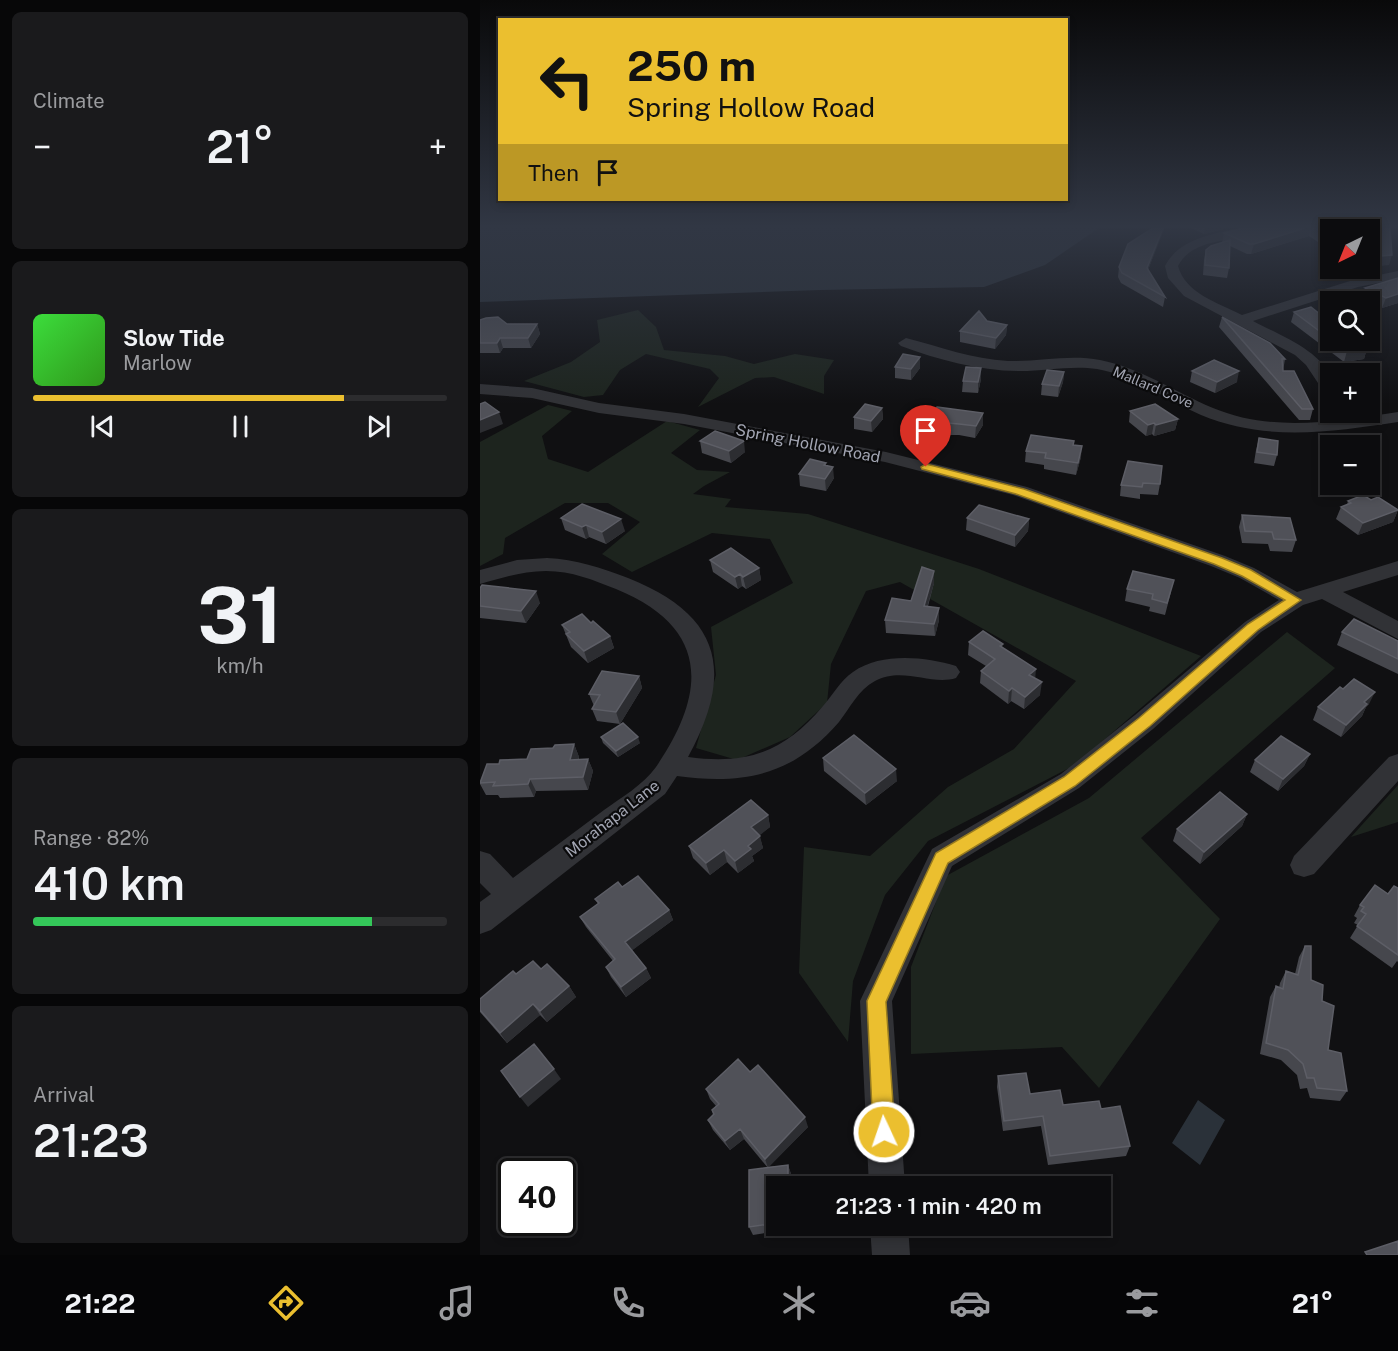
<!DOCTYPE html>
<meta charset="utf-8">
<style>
:root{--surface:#0c0c0e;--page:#1a1a1c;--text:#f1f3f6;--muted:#9a9b9e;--line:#2c2c2e;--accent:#ebbf2f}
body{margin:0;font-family:"Public Sans",sans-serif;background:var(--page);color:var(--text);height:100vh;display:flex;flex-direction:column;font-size:22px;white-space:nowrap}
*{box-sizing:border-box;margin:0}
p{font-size:20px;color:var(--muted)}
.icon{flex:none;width:33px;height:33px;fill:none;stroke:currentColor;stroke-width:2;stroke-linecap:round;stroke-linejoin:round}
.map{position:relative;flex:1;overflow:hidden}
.details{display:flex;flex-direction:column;gap:12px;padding:12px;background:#070708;width:480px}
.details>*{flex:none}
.top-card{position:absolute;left:18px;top:18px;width:570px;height:183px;border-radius:0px;box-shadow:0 3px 9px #0003,0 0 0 2px var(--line);background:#ebbf2f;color:#111;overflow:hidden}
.needle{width:39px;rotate:223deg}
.fabs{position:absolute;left:840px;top:219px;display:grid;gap:12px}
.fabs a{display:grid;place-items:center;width:60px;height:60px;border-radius:0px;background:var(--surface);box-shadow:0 3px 9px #0003,0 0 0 2px var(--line);font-size:30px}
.speed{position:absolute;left:18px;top:1158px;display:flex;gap:12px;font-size:30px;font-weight:700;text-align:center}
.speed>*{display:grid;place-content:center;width:78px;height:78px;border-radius:50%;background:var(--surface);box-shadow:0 3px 9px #0003,0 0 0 2px var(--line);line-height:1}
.speed .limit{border:3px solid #111;border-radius:9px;background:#fff;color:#111}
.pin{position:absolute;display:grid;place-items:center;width:51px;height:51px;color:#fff;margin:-62px -26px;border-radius:50% 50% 50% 0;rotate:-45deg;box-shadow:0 0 6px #0007}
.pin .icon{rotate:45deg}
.me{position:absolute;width:66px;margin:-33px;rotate:357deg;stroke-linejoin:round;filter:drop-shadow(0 0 4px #0008)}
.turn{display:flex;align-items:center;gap:21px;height:126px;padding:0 30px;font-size:27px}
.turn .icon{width:78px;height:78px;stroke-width:2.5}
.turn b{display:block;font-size:42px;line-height:51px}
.then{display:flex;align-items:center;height:57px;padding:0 30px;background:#0003;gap:12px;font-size:22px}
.big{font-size:45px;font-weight:600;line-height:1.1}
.details .tile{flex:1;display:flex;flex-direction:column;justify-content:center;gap:9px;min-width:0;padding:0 21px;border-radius:9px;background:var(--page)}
.details .dial{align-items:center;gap:0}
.dial b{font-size:78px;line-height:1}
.song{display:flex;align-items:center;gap:18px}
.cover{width:72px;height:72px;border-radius:9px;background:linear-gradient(135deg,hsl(120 70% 55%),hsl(110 70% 35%))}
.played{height:6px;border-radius:3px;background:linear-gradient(90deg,var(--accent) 75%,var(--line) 75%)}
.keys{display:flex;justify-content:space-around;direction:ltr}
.heat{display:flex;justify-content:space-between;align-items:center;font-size:33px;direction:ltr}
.charge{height:9px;border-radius:4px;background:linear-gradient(90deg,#34c759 82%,var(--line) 0)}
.trip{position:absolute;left:286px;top:1176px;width:345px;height:60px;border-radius:0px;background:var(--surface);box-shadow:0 3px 9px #0003,0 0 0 2px var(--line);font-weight:600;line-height:60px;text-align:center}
.menu{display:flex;height:96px;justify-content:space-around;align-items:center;background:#050506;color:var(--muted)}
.menu .icon{width:42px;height:42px}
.menu .current{color:var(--accent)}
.menu b{font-size:27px;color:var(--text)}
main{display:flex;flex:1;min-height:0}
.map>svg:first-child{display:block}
</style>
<main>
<section class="details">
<div class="tile"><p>Climate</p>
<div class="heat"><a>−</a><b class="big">21°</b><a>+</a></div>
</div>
<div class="tile">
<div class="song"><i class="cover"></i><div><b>Slow Tide</b><p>Marlow</p></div></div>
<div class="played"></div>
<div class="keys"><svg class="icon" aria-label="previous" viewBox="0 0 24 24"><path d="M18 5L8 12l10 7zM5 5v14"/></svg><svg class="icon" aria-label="pause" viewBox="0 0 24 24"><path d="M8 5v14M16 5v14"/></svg><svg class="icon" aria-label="next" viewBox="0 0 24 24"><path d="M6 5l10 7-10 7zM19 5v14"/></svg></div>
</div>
<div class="tile dial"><b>31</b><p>km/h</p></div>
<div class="tile"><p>Range · 82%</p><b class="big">410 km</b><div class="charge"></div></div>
<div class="tile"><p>Arrival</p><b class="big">21:23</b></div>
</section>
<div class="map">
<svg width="918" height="1255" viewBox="0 0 918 1255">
<rect width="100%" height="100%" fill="#101012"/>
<path fill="#1d241e" d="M158,310L176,327L184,350L245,356L274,364L315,354L354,360L344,376V394L294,377L275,378L218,407L239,378L230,369L166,354L140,370L123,395L104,397L44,381L91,362L120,342L117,320Z
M68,405L92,411L62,436L68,459L108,472L187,421L220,430L191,453L217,470L250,472L224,486L213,494L251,499L245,507L328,514L499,569L721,656L595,765L448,841L405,895L373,981L368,1042L319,973L324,847L390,856L468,787L534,749L596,681L420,582L386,591L351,664L347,703L310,737L257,760L216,748L236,675L231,627L313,583L290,539L232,533L152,572L122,554L160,522L128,503H85L25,538L23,554L0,566V442Z
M807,632L855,668L661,838L740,919L619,1088L582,1047L431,1054V967L466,876L609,798Z
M918,785V822L871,837Z"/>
<path fill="#2a3139" d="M0,228H619L565,265L504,287L341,290L0,302Z
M718,1100L745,1120L720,1165L692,1143Z"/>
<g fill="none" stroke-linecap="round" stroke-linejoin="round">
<path fill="#313236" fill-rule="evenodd" d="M758,228H780C757,245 714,235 698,266C705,293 738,303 762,315L870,281L918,271V279L878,287L773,321C795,333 846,352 850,380C851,384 850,389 850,394L844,392L826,365L815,355L704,296L688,278L685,266C699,239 730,235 758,228Z
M426,338C461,347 492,359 528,361C559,362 589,354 620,360C661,368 695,392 733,408C793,433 856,421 918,412V422C851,432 786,442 721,415C687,400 655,376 617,369C592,365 566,371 540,371C499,371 459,360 421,346L418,343Z
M0,384L52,388L119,403L204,414L406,452L547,487L745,556L774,568L817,592L918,561V575L863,592L918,621V639L842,599L823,605L781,632L673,729L599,788L472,866L412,1001L425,1186H389L380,1001L452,849L581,774L655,715L765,622L799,600L760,578L731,566L533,495L405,462L204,424L119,413L52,398L0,394Z
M67,558C96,559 121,568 148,578C241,615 255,671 208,757C268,765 304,752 343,706C353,695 360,681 373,672C402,652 445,657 476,666L480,672L476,678C451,686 423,666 395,681C378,690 370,708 359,722C313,775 265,785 197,776L185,794L11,930L0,934V902L11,894L0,883V851L10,854L33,878C63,855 94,833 124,810C142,797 163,785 176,767C228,691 229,627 136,589C113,580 92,571 66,571C43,571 22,578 0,584V570L37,560Z
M918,754V781L834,874L824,877L814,874L810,865L814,856L909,757Z
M390,1226H428L430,1255H392Z"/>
</g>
<path fill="#46474d" d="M673,228H684L668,270L685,297L683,307L641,283L638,277L639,267Z
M711,228H747L724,234Z
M764,228H910L909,265L850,230V250L829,236L771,254H767L750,246L749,268L747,278L723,275L724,260L726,250L742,243L744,233Z
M918,278V303L902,308L882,299L885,288Z
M814,312L850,322V340H877L887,348L884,359L864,362L811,322Z
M742,317L805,359L803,371L833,409L830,420H819L739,327Z
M0,320L27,324H57L60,334L51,348H23L20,353H0Z
M507,321L527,325L526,335L515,349L480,342V331Z
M440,357V368L431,380L415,378V367Z
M501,368V379L498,393L482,392L483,381Z
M712,371L757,382L735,393L710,382Z
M584,372L583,382L578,397L561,395L562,384Z
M402,408L403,419L392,432L374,429V417Z
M650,411L698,419L695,430L674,436L672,434L666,436L649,422Z
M503,413V425L495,438L479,435H468L466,437L447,434V422Z
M779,438L797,455L794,466L774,463L776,450Z
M220,441L265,452L251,463L222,453Z
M594,441V445L601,457L596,475L564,469V465L545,462L546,451Z
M648,461L680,484L678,495L660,494V499L640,496L641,485Z
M346,463V465L354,478L346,491L320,486L319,474Z
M868,501L918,510L913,522L878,535L856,519L861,507L867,505Z
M762,515L816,540L812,552L790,551L788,544L762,543L759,527Z
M81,518L145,531L126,544L109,537L106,539L85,530Z
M487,518L549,519L548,531L535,547L486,530Z
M230,560L279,568L281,580L266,589L262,586L258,589L233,572Z
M454,583L448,606L459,620L455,636L406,633L405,620Z
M0,588L60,603L46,623L0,618Z
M647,589L691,592L685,615L669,611L670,607L645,601Z
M111,623L130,636L134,648L108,663L91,647L82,625Z
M862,632L918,641V674L857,645Z
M489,642L523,644L522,647L555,678L560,695L544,709L531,701L528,704L500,683L501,671L506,666L488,655Z
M159,676L162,688L140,724L117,721L112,709L114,706L109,694Z
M863,689L889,704L886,707L882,716L861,737L833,720L838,707Z
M121,737L160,743L138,757L123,743Z
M94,744L99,757V759H108L113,771L108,790L56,791L54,797L20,798L18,795H6L0,784V782L19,764L47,759L73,748Z
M830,754L824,766L798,791L770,772L775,760Z
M343,758L417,781L386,805L344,771Z
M767,814L762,826L720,864L693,841L697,829Z
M288,815L290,827L279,835L283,848L272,856L274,861L258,873L247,862L230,875L213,858L209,846Z
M142,887L189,910L193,920L152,950L166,968L171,978L146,997L131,977L126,967L133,961L106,927L100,917L118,904L115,899Z
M918,888V962L917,961L912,968L870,938L878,925L874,923L877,918L874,916L880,905L908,894Z
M825,946L831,980L842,1001L848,1050L867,1091L860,1101L830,1098L827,1088L820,1089L817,1075L801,1060L780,1054L790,997L796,986L799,988L800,983L806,971L815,974L819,957Z
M61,969L89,986L96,997L67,1022L60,1015L27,1043L0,1012V999L36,974Z
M270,1072L328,1127L288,1167L308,1165L311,1174L297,1186V1226H312V1229L273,1235L269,1227L288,1168L264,1139L250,1150L233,1130L228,1120L233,1115L232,1110L236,1106L230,1099L226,1089Z
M518,1076L550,1094L583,1105L621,1109L650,1146L646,1156L568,1165L561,1126L523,1131L517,1087Z"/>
<path fill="#2c2d31" d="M683,228H684V230L665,277L667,268Z
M725,228H747L724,234Z
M825,228H831L829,236L771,254L774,244Z
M912,255L909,265L890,267V257Z
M918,294V303L902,308L906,298Z
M57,324L60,334L51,348L48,338Z
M527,325L526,335L515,349L516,338Z
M20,338L23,348L20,353L17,343Z
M887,348L884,359L864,362L867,351Z
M440,357V368L431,380V369Z
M501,368V379L498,393V382Z
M759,371L757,382L735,393L737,382Z
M584,372L583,382L578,397L579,386Z
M402,408L403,419L392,432L391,421Z
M19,412L23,424L0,433V420Z
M503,413V425L495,438L496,426Z
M698,419L695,430L674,436L676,425Z
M468,423V435L466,437V426Z
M674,423L672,434L666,436L668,425Z
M264,441L265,452L251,463L249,451Z
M602,446L601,457L596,475L598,463Z
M353,467L354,478L346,491L345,479Z
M918,510L913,522L878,535L883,523Z
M141,519L145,531L126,544L122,532Z
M549,519L548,531L535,547V535Z
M106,525L109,537L106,539L102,527Z
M279,568L281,580L266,589L263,577Z
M454,571V583L444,618V606Z
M260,574L262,586L258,589L255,577Z
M56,591L60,603L46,623L41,611Z
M459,608V620L455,636L454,624Z
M130,636L134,648L108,663L104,651Z
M556,669L555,681L549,675Z
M159,676L162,688L140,724L136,712Z
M562,682L560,695L544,709L545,697Z
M532,688L531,701L528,704L529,691Z
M895,692L889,704L886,707L882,716L861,737L866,725L884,702Z
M158,737L160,743L138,757L136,751Z
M94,744L99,757L95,772L90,760Z
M830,754L824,766L798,791L803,779Z
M108,759L113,771L108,790L103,777Z
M416,769L417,781L386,805L385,793Z
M50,779L56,791L54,797L48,784Z
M767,814L762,826L720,864L724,852Z
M288,815L290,827L274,840L271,827Z
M280,836L283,848L272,856L274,861L258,873L255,861L268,846Z
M244,850L247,862L230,875L226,863Z
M189,910L193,920L150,952L145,942Z
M166,968L171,978L146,997L141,987Z
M89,986L96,997L67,1022L60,1011Z
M53,1004L60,1015L27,1043L20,1033Z
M74,1069L81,1079L48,1107L40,1097Z
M325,1117L328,1127L288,1168L285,1159Z
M260,1129L264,1139L250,1150L245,1141Z
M308,1165L311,1174V1186H308Z"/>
<path fill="#505158" stroke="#5d5e66" stroke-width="1.5" d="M673,228H683L667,268L685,297L642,273L639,267L648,244Z
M764,228H825L774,244H769L744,233Z
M835,228H910L912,255L890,257V230H850V239Z
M750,240L749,268L725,265L726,250L731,246Z
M918,278V294L906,298L885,288Z
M831,307L850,322V339L814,312Z
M499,311L507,321L527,325L516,338L480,331Z
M18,317L27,324H57L48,338H20L17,343H0V320L6,318Z
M742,317L790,343L805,359H802L803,371H814L833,409H822Z
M853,340H877L887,348L867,351Z
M423,354L440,357L431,369L415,367Z
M734,360L759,371L737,382L712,371Z
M486,367L501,368L498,382L483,381Z
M567,370L584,372L579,386L562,384Z
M5,402L19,412L0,420V404Z
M385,404L402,408L391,421L374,417Z
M675,404L698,419L676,425L674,423L668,425L650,411Z
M457,407L503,413L496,426L479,424L468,423L466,426L447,422Z
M235,431L264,441L249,451L220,441Z
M551,435L594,441L593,445L602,446L598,463L565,458L566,453L546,451Z
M779,438L798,441L797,455L777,452Z
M330,459L346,463L344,465L353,467L345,479L319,474Z
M648,461L682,466L680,484L663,483L662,487L641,485Z
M883,495L891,500L898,497L918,510L883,523L861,507L871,503L868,501Z
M102,504L141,519L122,532L106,525L102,527L81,518Z
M499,505L549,519L535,535L487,518Z
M762,515L810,518L816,540L794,539L792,532L765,531Z
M251,548L279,568L263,577L260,574L255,577L230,560Z
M442,567L454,571L444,606L459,608L454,624L405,620L412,598L431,601Z
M653,571L694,580L687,603L672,599L673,594L647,589Z
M2,585L56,591L41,611L0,606V588Z
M102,614L111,623L113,621L130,636L104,651L86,634L90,632L82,625Z
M874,619L918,641V659L862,632Z
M503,631L523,644L520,646L556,669L549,675L562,682L545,697L532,688L529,691L501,671L515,659L489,642Z
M122,671L159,676L136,712L112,709L120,695L109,694Z
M874,679L895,692L884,702L887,704L866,725L838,707L860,687L863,689Z
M143,723L158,737L136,751L121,737Z
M374,735L416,769L385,793L343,758Z
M801,736L830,754L803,779L775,760Z
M94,744L90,760L108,759L103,777L50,779L48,784L13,786L15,782L0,783L7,764H19L20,760L47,759L51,749L73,748L75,745Z
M740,792L767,814L724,852L697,829Z
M271,800L288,815L271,827L280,836L268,846L271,849L255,861L244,850L226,863L209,846Z
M158,876L189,910L145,942L166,968L141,987L126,967L135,959L100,917L119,903L115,899L138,882L142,887Z
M895,885L908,894L914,886L918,888V955L877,926L886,914L881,911L884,907L880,905Z
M825,946H831V980L843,985L842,1001L854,1006L848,1050L861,1053L867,1091L837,1088L834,1078H827L823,1064L808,1050L786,1043L796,986L803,989L806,971L818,975Z
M53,961L61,969L67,964L89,986L60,1011L53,1004L20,1033L0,1010V999L33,971L36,974Z
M54,1044L74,1069L40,1097L21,1071Z
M258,1059L270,1072L278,1065L325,1117L285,1159L260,1129L245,1141L228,1120L234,1114L232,1110L239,1104L226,1089Z
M546,1073L550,1094L580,1090L583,1105L619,1101L621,1109L640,1106L650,1146L570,1156L563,1116L524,1121L518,1076Z
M308,1165V1186H297V1223L269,1227V1170Z
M918,1241V1255H887L885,1252Z"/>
<linearGradient id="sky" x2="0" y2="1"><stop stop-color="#09090a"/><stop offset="0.56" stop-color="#313744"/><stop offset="1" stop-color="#313744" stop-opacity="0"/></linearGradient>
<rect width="918" height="404" fill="url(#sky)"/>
<path fill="#ebbf2f" stroke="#997c1f" stroke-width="1.5" d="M446,464L544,489L742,558L771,570L821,600L778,630L670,726L595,786L468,863L406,1002L415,1132L412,1140L404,1143L396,1140L393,1132L387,1001L456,853L584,777L659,718L768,624L805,600L762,576L734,564L536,494L442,469L441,467Z"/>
<g text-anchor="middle" stroke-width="4.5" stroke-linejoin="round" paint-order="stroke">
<g font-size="14" fill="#a2a5b2" stroke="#0b0b0c">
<text transform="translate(673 387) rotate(23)" y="5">Mallard Cove</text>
</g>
<g font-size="16" fill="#a2a5b2" stroke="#0b0b0c">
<text transform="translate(328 443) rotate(11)" y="6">Spring Hollow Road</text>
<text transform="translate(132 818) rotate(-38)" y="6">Morahapa Lane</text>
</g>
</g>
</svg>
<div class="fabs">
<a><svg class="needle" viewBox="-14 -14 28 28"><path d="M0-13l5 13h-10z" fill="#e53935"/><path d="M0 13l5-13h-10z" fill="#9a9b9e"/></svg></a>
<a><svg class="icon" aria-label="search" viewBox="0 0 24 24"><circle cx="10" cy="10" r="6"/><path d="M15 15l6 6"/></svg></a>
<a>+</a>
<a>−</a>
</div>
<div class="speed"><div class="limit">40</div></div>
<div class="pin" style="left:446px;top:467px;background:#d93025"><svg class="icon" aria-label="arrive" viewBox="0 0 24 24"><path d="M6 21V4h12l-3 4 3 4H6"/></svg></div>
<svg class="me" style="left:404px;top:1132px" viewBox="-20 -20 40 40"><circle r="17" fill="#ebbf2f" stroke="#fff" stroke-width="3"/><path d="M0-11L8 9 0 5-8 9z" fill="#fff"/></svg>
<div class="trip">21:23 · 1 min · 420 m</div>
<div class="top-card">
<div class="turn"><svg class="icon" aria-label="left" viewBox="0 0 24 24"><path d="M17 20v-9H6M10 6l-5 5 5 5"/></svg><div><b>250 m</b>Spring Hollow Road</div></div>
<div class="then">Then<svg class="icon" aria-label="arrive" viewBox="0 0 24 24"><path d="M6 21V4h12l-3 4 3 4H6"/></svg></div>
</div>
</div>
</main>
<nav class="menu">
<b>21:22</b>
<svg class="icon current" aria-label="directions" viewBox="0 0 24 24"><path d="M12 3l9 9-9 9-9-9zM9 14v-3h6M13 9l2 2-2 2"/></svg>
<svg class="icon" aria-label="music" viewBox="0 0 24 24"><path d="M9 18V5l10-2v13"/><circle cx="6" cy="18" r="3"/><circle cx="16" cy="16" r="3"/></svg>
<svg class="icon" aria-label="phone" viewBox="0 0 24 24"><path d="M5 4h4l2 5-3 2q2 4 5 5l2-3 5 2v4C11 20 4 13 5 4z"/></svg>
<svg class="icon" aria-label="climate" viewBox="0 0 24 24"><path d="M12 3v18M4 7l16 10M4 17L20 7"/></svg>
<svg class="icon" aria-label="car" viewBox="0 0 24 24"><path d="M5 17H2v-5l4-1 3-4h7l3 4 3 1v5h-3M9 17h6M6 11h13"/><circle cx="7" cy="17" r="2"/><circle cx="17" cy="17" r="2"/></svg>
<svg class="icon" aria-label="filters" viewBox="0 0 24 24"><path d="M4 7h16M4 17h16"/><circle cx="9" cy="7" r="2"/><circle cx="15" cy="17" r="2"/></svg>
<b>21°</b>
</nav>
